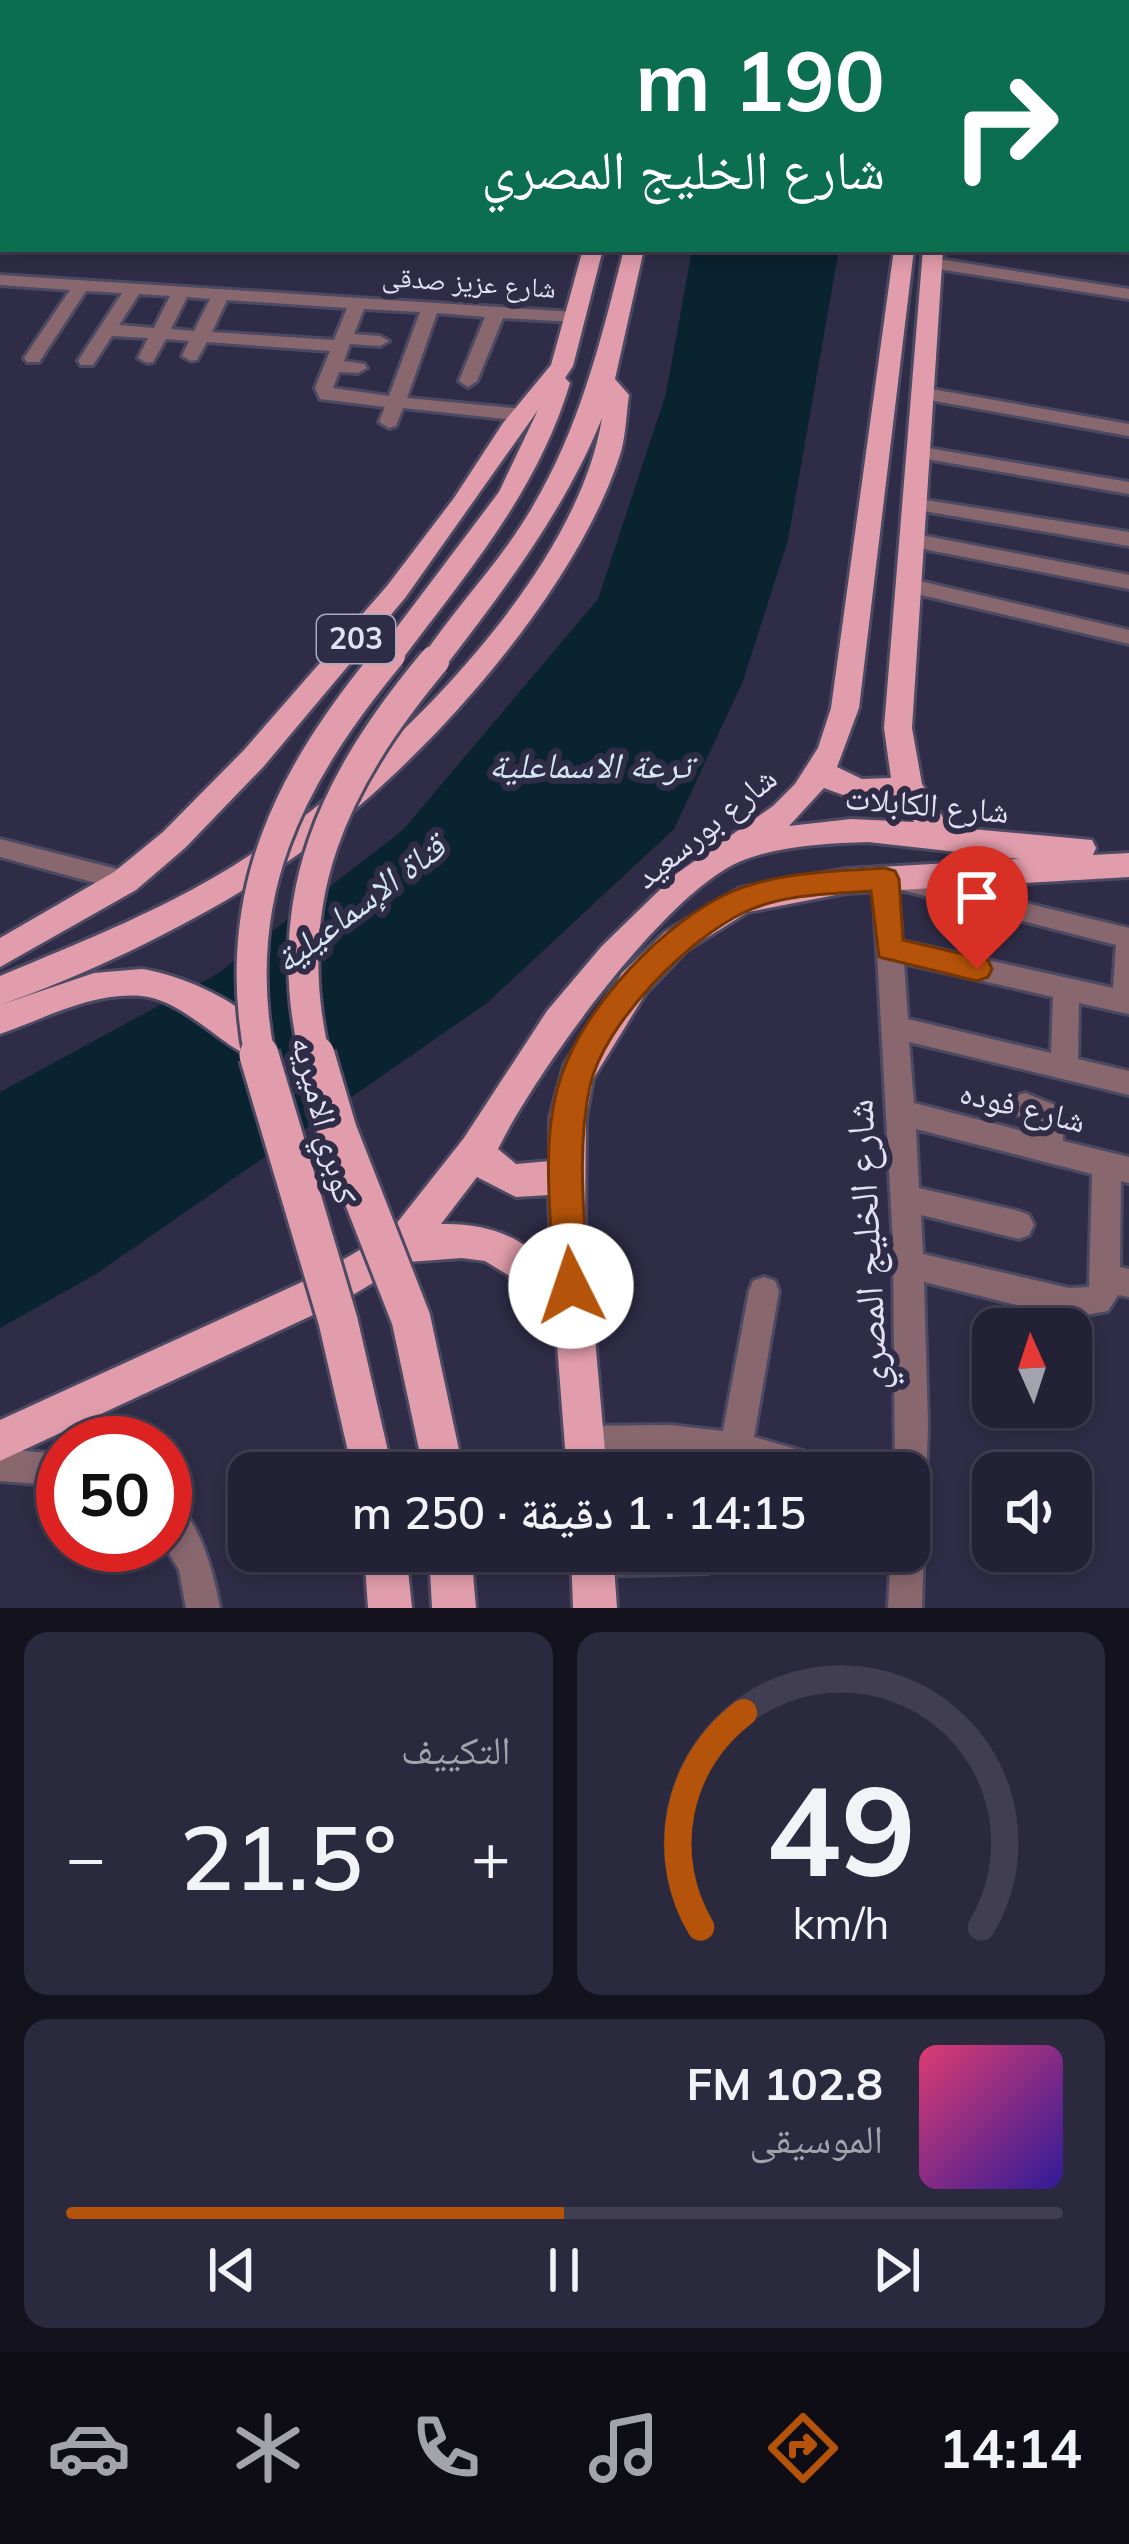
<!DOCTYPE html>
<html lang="ar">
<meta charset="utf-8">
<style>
:root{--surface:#232135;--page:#2b293d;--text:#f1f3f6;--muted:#a3a3ad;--line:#403e50;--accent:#b45309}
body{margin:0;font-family:Mulish,"Noto Naskh Arabic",sans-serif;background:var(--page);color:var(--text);direction:rtl;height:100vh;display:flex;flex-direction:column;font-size:45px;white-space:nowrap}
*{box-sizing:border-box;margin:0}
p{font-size:39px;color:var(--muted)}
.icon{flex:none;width:66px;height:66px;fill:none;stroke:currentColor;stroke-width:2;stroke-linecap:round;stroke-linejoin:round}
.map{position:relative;height:1608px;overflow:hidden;direction:ltr}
.side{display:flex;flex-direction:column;gap:24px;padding:24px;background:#13121d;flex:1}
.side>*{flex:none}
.top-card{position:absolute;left:0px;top:0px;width:1131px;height:252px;box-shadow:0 6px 18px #0003,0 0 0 3px var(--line);direction:rtl;background:#0b6e4f;color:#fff;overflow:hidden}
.needle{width:78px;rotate:357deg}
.controls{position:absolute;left:972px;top:1308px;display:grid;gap:24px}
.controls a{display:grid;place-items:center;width:120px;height:120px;border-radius:24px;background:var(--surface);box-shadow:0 6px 18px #0003,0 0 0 3px var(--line);font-size:60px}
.speed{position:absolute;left:36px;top:1416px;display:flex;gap:24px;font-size:60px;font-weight:700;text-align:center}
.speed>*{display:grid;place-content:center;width:156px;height:156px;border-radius:50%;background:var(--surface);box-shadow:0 6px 18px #0003,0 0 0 3px var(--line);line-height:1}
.speed .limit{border:18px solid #d22;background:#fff;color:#111}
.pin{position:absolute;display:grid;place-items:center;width:102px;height:102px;color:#fff;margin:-123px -51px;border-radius:50% 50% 50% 0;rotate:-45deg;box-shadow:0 0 12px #0007}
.pin .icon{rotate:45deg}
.me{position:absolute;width:132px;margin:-66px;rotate:356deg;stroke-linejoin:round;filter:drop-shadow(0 0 9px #0008)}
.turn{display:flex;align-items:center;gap:42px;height:252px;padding:0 48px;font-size:54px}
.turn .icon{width:156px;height:156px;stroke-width:2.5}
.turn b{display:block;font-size:84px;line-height:102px}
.big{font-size:90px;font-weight:600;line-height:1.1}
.side .widget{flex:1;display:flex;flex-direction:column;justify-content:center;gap:18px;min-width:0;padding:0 42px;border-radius:24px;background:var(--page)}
.side .dial{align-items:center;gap:0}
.dial svg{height:312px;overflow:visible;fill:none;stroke:var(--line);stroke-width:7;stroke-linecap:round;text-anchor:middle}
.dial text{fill:var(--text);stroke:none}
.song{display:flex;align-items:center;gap:36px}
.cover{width:144px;height:144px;border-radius:18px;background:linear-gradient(135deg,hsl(340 70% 55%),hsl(250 70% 35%))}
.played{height:12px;border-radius:6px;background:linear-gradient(90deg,var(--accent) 50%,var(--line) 50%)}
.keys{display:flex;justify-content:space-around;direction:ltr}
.heat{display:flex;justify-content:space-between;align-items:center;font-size:66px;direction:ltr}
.side .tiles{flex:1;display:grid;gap:24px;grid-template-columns:1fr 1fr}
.widget:last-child{grid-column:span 2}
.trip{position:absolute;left:228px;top:1452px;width:702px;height:120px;border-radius:24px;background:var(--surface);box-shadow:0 6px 18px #0003,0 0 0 3px var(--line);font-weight:600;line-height:120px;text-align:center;direction:rtl}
.menu{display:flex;height:192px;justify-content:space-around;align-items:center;background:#0e0d15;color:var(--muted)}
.menu .icon{width:84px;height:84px}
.menu .on{color:var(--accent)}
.menu b{font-size:54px;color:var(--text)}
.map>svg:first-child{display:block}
</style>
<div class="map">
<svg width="1129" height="1608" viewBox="0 0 1129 1608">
<rect width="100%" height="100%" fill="#2f2c47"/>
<path fill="#092330" d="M692,249H839L788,540L743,681L674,829L487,1003L96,1274L0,1328V1092L217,974L403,830L598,599L666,394Z"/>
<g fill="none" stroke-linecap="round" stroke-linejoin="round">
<g stroke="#4c4962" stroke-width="6">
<path id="minor" d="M1051,0H1065L1050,3Z
M1086,0H1098L1099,3H1085Z
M1128,26H1129V34H1128Z
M1128,78H1129V86H1128Z
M1128,100H1129V109H1128Z
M1128,125H1129V135H1128Z
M1128,151H1129V161H1128Z
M1128,208H1129V219H1128Z
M1128,239H1129V249H1128Z
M932,258L1129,289V299L926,267L924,263Z
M0,275L574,312L583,317L574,322L503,318L477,381L468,387L459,381L485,317L437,313L407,398L523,409L532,415L523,421L403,408L396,426L389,428L379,422L385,407L320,399L315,388L330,351L207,342L197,360L191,361L182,356L189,341L166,339L153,362L147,363L138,358L148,338L112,336L93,365H81L78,361L122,293L86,291L39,362H27L24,358L70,290L0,285ZM139,294L170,296L154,328L119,325ZM187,297L210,299L194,331L171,329ZM227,300L347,308L334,340L212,332ZM364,309L420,312L389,396L333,388L339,372L358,373L367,368L364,364L344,361L350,344L380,346L389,341L380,336L354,334Z
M920,387L1129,424V436L913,397L911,393Z
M916,446L1129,482V494L909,456V448Z
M913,498L1129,532V546L906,508V500Z
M910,533L1129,575V589L903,545L900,540L903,535Z
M907,578L1129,630V644L900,590L896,585L900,580Z
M0,839L125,871L134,874L138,881L134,888L125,891L0,857Z
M885,869L1129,928V1014L1079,1003L1078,1059L1129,1071V1095L909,1042L914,1103L1035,1134L1036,1123L1015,1114L1011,1105L1015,1096L1025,1093L1060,1107L1064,1116L1063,1141L1129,1157V1183L1121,1181L1120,1267L1129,1269V1297L1118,1295L1108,1311L1069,1318L924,1282L928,1425L922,1608H888L891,1551H909V1473H895L893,1243L873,879L876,872ZM898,889L1116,945L1113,988L902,941ZM904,963L1053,997L1051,1053L908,1019ZM916,1129L1092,1174L1089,1287L1069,1288L923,1254L921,1215L1019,1239L1029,1235L1034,1225L1029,1215L1019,1211L919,1188Z
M764,1277L775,1281L779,1291L754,1437L813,1454L817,1466L814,1473H769L749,1468L748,1473H716L718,1462L585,1458L574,1453L569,1442L574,1431L585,1426L670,1425L723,1431L749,1291L753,1281Z
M0,1449L63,1454V1486L0,1481Z
M165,1497C199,1511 214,1575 220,1608H186L179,1570L164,1545Z
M579,1551H731L726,1563L707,1573L593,1576L581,1571L576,1559Z"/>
</g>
<g stroke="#4c4962" stroke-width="6">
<path id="major" d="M932,0H948V3H932Z
M955,0H971V3H955Z
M583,249H603L573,366L565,378L570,383C538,491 466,574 400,662L390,665L376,655L499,492L538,410L405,598L264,766L185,848L136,890L0,967V938L114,872L163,832L244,750L387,586L454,498L503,423L551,365Z
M624,249H644L615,379L629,395C626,415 626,439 619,458C569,608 396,795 263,878C183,928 90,974 0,1005V976C83,941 171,907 247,857C379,771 577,579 602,418C565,510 504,590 444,668L434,671L420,661C450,614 490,573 520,527C577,440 599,348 624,249Z
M894,249H914L859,708L837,767L862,779L891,778L884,728L923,249H943L912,728L922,784L949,827L1092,840L1096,848L1093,855L1129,853V877L846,893L748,912L687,950L646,993L593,1079L586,1117L585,1227L607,1473H567L557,1344L508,1275L485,1261L462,1258L408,1262L341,1302L0,1461V1420L315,1276L389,1233L464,1138L547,1011L602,946L676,874L773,806L795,784L818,748L831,708ZM824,788L862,802L900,798L914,822L851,819L789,826ZM868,842L1020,859L846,869L740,888L665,932L622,973L564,1065L550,1117V1161L516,1164L498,1149C534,1075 664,893 741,861C777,846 828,843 868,842ZM477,1177L516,1197L549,1195L552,1269C521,1235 486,1223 441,1224Z
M142,969C186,976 255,1006 275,1048L270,1058C240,1069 190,1000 142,996C92,992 46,1018 0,1034V1005L94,973Z
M364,1551H406L412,1608H368Z
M429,1551H471L476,1608H432Z
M571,1551H613L617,1608H573Z"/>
</g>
<use href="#minor" fill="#89676e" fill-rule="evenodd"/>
<use href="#major" fill="#e29dac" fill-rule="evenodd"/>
<g stroke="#4c4962" stroke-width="36" stroke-linecap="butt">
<path id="major-bridge-far1" d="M260,1058C228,895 289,777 390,655
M315,1058C277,898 334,781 434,661"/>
</g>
<g stroke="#4c4962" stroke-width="45" stroke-linecap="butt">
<path id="major-bridge" d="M259,1055L338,1321L373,1473
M315,1055L337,1130L411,1319L444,1473"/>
</g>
<use href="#major-bridge-far1" stroke="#e29dac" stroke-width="30"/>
<use href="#major-bridge" stroke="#e29dac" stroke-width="39"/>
</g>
<path fill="#b45309" stroke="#753606" stroke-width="3" d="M885,868L895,871L899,879L903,940L988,960L992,969L988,977L977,981L879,957L871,891C831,894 782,894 745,912C689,938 604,1023 590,1086C576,1151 585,1220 588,1286L583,1298L571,1303L559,1298L554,1286C552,1220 539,1141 561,1077C583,1007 665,921 731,892C777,872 836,871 885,868Z"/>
<g text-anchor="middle" stroke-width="12" stroke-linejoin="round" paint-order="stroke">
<g font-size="27" fill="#e2e0f2" stroke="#2f2c47">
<text transform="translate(469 283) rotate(4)" y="9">شارع عزيز صدقى</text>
</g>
<rect fill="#2f2c47" stroke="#acaabf" stroke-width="3" x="317" y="615" width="78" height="48" rx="9"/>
<g font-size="30" font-weight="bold" fill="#e2e0f2">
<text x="356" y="649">203</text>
</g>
<g font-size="33" fill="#e2e0f2" stroke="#2f2c47">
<text transform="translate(927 804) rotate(5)" y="12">شارع الكابلات</text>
<text transform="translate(705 827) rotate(-39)" y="12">شارع بورسعيد</text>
<text transform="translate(1023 1106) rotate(14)" y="12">شارع فوده</text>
<text transform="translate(325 1120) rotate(75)" y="12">كوبري الاميريه</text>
</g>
<g font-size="36" font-style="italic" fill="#d3e7f2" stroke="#2f2c47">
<text x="590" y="778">ترعة الاسماعلية</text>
<text transform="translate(359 903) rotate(-37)" y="13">قناة الإسماعيلية</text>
</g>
<g font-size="39" fill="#e2e0f2" stroke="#2f2c47">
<text transform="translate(866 1245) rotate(-93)" y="14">شارع الخليج المصري</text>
</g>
</g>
</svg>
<div class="controls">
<a><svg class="needle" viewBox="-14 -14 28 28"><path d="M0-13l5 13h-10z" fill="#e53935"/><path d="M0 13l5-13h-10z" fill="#a3a3ad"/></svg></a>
<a><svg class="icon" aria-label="sound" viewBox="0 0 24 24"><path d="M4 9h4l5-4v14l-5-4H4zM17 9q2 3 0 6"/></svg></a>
</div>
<div class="speed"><div class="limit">50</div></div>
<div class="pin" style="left:977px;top:969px;background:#d93025"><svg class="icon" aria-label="arrive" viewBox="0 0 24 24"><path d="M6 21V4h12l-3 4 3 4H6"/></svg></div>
<svg class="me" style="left:571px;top:1286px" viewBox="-20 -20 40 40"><circle r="19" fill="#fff"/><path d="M0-13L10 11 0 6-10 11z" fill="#b45309"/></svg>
<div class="trip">14:15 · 1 دقيقة · 250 m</div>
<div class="top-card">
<div class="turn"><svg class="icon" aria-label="right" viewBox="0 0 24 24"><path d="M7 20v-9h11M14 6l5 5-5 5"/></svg><div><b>190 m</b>شارع الخليج المصري</div></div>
</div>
</div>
<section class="side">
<div class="tiles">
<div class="widget dial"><svg viewBox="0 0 100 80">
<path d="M14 69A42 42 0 1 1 86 69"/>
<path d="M14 69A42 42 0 0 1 25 14" stroke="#b45309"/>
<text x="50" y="56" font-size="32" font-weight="700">49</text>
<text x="50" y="72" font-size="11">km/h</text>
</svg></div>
<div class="widget"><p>التكييف</p>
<div class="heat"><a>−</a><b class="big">21.5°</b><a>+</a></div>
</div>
<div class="widget">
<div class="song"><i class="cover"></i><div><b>102.8 FM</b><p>الموسيقى</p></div></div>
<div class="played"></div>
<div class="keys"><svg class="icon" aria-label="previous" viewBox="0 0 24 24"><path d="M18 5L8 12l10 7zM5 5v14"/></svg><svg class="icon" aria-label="pause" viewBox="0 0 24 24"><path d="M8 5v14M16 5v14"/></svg><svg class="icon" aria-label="next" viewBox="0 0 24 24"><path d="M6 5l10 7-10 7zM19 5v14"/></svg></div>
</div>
</div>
</section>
<nav class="menu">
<b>14:14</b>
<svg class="icon on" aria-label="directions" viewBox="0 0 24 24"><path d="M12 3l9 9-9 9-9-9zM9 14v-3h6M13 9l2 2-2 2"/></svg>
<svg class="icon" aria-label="music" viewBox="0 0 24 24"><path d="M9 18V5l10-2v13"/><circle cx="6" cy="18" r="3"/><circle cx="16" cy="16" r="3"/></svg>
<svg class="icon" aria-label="phone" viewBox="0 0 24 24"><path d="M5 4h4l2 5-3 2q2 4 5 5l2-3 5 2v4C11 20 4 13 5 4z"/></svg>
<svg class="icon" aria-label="climate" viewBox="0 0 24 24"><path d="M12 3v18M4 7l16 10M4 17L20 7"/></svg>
<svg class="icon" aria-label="car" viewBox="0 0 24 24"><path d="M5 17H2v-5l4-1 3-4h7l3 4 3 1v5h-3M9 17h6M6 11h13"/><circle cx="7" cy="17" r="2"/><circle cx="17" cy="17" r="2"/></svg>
</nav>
